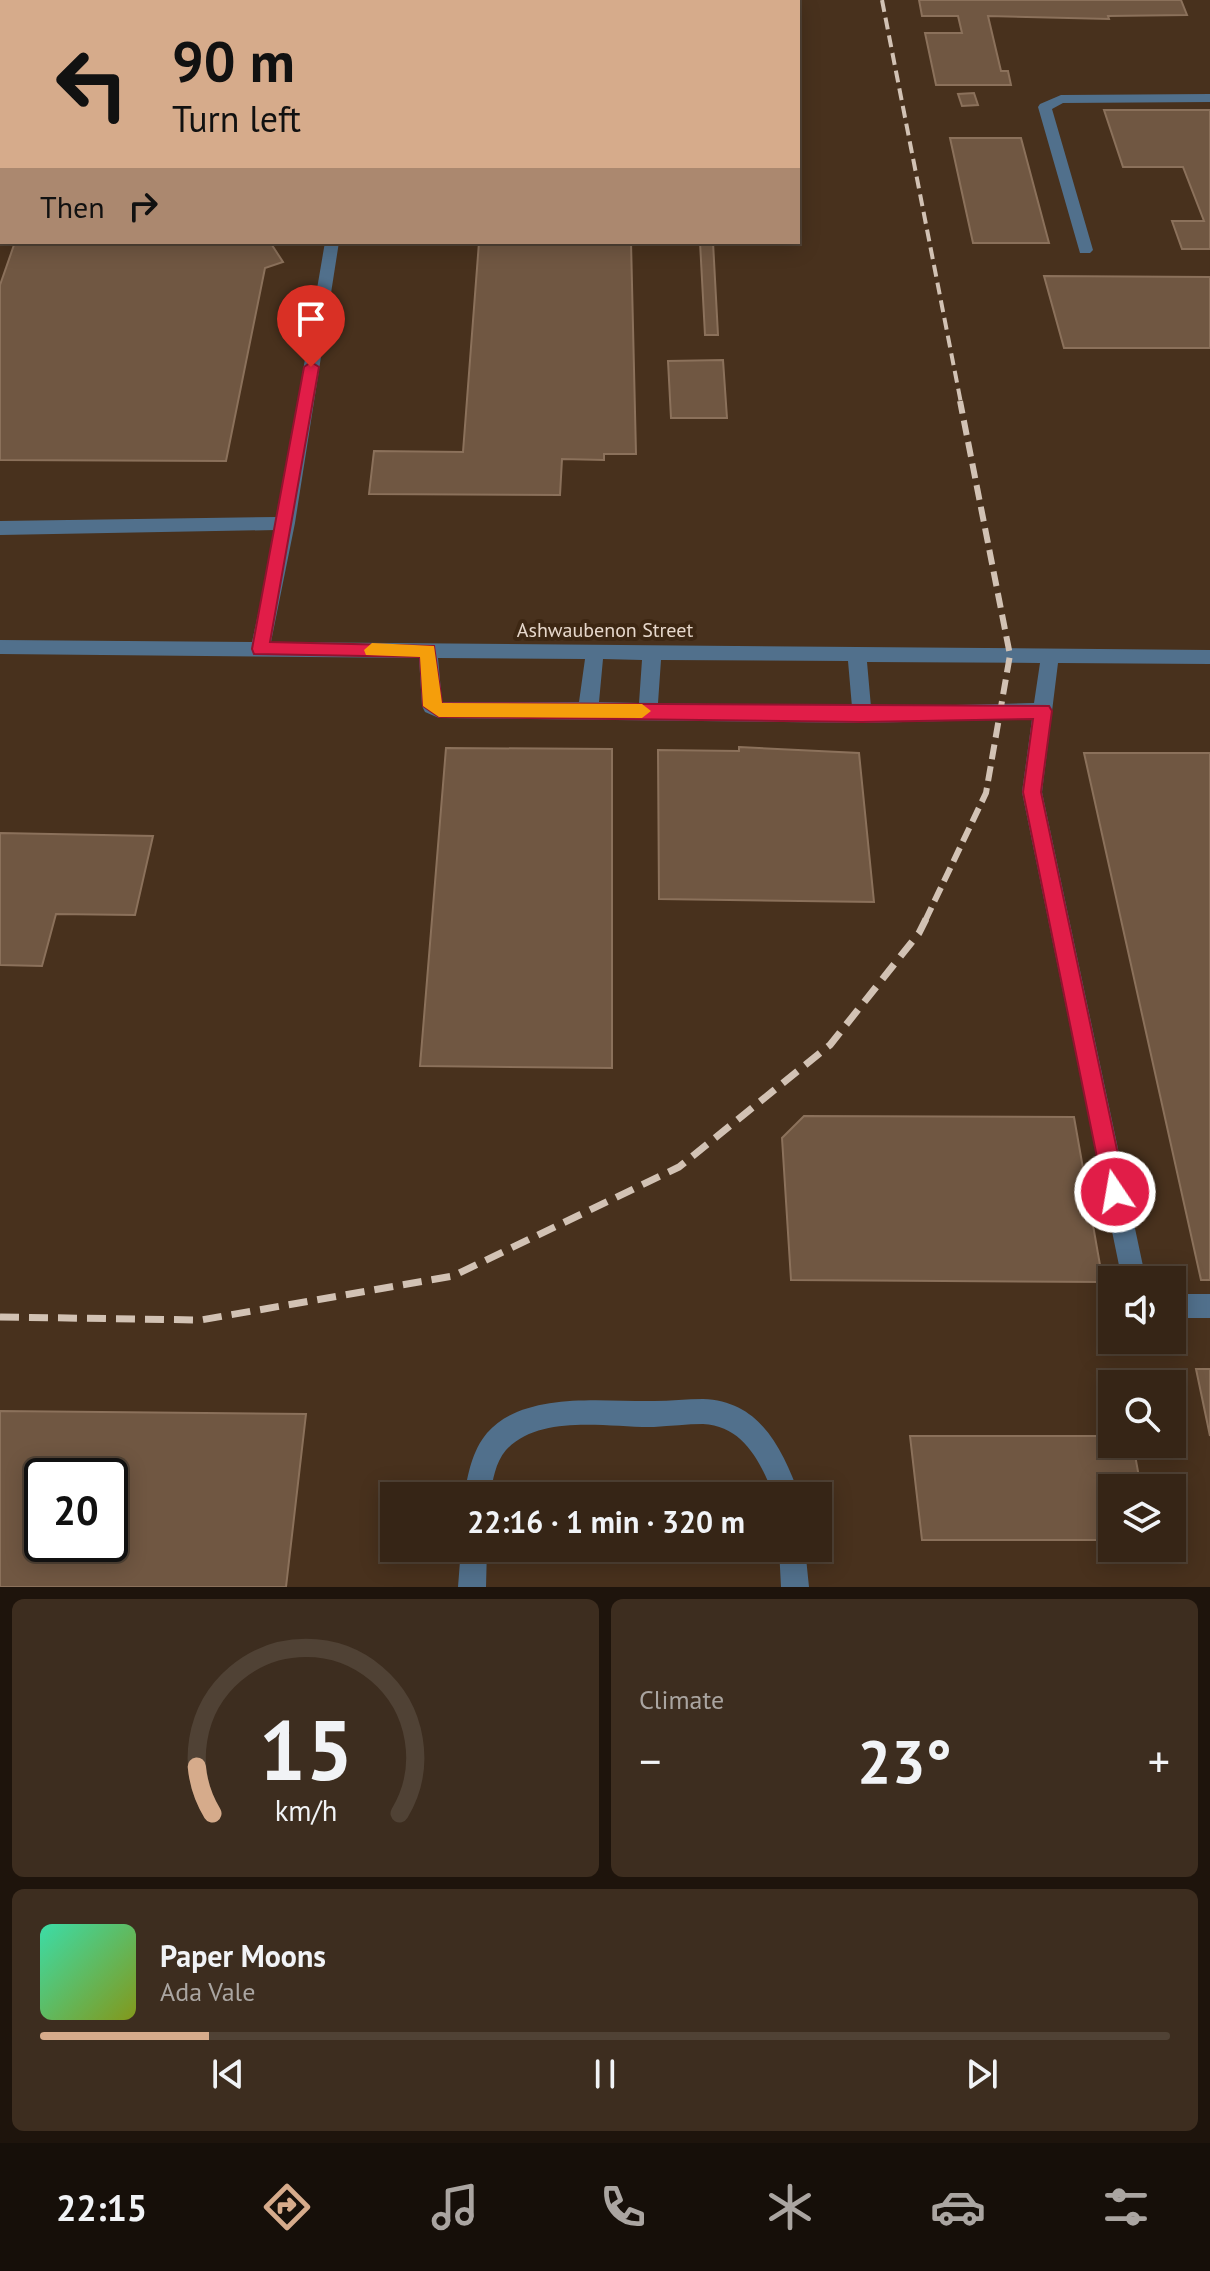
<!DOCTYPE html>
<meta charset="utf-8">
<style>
:root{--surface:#362516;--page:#3d2d1f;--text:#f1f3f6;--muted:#aaa5a1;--line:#504235;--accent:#d6ab8b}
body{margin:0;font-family:"PT Sans",sans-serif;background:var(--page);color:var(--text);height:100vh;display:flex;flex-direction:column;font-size:30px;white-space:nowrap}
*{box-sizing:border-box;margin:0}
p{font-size:26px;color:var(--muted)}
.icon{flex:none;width:44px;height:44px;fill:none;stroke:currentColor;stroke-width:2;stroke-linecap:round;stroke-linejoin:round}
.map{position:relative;height:1587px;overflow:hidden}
.panel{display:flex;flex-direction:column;gap:12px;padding:12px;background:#1e140c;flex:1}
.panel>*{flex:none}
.guide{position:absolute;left:0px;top:0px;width:800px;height:244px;box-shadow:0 4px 20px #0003,0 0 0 2px var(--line);background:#d6ab8b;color:#111;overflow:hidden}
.fabs{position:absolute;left:1098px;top:1266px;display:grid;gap:16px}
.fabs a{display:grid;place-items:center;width:88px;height:88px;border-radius:0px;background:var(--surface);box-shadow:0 4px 20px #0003,0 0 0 2px var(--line);font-size:40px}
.speed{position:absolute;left:24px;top:1458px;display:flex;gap:16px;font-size:40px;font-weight:700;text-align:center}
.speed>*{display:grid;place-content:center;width:104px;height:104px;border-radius:50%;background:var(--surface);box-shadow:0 4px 20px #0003,0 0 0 2px var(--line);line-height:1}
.speed .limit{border:4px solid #111;border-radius:12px;background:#fff;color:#111}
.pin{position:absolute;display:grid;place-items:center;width:68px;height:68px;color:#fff;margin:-82px -34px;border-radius:50% 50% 50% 0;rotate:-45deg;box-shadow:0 0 8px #0007}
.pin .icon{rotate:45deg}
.me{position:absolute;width:88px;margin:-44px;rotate:348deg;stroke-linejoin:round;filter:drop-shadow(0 0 6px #0008)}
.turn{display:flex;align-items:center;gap:28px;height:168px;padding:0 40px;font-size:36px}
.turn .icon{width:104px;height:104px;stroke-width:2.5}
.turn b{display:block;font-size:56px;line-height:68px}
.then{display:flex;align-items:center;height:76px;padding:0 40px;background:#0003;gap:16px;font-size:30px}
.big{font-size:60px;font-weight:800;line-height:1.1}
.panel .card{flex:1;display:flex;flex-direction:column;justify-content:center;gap:12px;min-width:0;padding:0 28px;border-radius:12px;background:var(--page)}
.panel .dial{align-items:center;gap:0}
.dial svg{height:208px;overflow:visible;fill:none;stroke:var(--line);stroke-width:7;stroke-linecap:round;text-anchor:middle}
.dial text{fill:var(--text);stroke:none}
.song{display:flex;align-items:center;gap:24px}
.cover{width:96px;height:96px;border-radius:12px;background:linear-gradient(135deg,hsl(160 70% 55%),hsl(70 70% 35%))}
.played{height:8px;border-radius:4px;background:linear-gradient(90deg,var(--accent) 15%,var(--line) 15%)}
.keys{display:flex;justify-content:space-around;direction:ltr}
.heat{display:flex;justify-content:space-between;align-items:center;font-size:44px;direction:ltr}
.panel .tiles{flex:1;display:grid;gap:12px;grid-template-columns:1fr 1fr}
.card:last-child{grid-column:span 2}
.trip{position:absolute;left:380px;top:1482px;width:452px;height:80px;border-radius:0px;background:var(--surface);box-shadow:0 4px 20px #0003,0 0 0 2px var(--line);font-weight:800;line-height:80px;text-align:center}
.tab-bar{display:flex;height:128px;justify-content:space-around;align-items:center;background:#160f09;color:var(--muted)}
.tab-bar .icon{width:56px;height:56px}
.tab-bar .active{color:var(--accent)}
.tab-bar b{font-size:36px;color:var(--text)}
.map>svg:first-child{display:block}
</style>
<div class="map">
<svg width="1210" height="1587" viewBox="0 0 1210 1587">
<rect width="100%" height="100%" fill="#48311d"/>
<path fill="#705742" stroke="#8b715b" stroke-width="2" fill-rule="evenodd" d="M103,0H320L102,2Z
M919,0H1181L1187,15L1108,16L1109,19L988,16L1001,71H1008L1011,85H936L925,33H962L958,16H922Z
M974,93L978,105L962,106L958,94Z
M1104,110H1210V249H1182L1172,221H1204L1183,167H1123Z
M950,138H1021L1049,243H973Z
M15,242H270L283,262L265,268L226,461L0,460V285Z
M479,242H631L636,454H604V460L562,459L560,495L369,494L374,451L463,452Z
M700,242H713L718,335H705Z
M1044,276L1210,277V348H1064Z
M723,360L727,418H671L668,361Z
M739,747L859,753L874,902L659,899L658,750L739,751Z
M446,748L612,749V1068L420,1066Z
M1084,753H1210V1280H1201Z
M0,833L153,836L135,915L56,914L42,966L0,965Z
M804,1116L1074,1117L1103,1282L791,1280L782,1138Z
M1196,1369H1210V1436Z
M0,1411L306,1414L286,1587H0ZM42,1476H110V1544H42Z
M910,1436H1112V1444H1133L1141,1488H1112V1540H922Z"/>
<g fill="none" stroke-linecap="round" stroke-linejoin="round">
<path fill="#51708c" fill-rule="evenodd" d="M361,0H373V2H361Z
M1210,94V102L1063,103L1052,109L1093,250L1090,253H1080L1038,107L1040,104L1061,95Z
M325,242H339L295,523L271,642L1210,650V664L1058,663L1042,792L1146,1280H1122L1022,792L1032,719L862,723L439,718L425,712L422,706L419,658L0,654V640L252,642L276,530L0,535V521L278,517ZM438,658L585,659L579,702H442ZM603,659L642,660L639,703L599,702ZM661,660L848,661L852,707L658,703ZM867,662L1040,663L1034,703L871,707Z
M1172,1294H1210V1318H1172Z
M703,1399C761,1401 782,1449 800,1496H774C761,1463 744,1426 703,1424C687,1424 671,1426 654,1427C609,1428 541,1413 506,1450C495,1463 493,1480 490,1496H464C468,1474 472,1451 487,1433C525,1390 604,1402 654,1401C670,1401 687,1399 703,1399Z
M461,1548H487L486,1587H458Z
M779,1548H805L809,1587H781Z"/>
<path stroke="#d2c2b4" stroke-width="4" stroke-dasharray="12 6" stroke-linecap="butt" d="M882,0L961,403"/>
<path stroke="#d2c2b4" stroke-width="6" stroke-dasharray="15 7" stroke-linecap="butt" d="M925,921L986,793L1010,655L960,401"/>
<path stroke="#d2c2b4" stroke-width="7" stroke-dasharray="19 10" stroke-linecap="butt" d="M0,1317L201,1320L453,1276L679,1167L830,1045L919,933L926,919"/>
</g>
<path fill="#e11d48" stroke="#92132f" stroke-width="2" d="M311,362L319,367L270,642L434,646L442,703L1049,706L1052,711L1041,792L1126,1192L1123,1200L1115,1203L1108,1200L1104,1192L1023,792L1033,719L862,722L439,717L423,706L420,657L254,654L252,649L304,367Z"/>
<path fill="#f59e0b" d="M372,643L434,646L442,703L642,704L651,711L642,718L439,717L423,706L420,657L366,655L364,650Z"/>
<g text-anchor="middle" stroke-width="8" stroke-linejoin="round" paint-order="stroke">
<g font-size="20" fill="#e7d8cc" stroke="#3d2713">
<text x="605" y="637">Ashwaubenon Street</text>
</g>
</g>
</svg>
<div class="fabs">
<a><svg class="icon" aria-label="sound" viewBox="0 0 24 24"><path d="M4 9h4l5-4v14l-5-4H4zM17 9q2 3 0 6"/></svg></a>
<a><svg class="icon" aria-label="search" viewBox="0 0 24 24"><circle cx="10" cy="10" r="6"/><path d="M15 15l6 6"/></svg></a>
<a><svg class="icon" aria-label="layers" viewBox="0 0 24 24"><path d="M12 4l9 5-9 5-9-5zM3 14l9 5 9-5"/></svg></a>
</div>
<div class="speed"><div class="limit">20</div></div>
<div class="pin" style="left:311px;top:367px;background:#d93025"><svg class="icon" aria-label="arrive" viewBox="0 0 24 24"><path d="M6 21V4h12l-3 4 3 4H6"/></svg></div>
<svg class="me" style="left:1115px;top:1192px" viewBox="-20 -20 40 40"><circle r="17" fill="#e11d48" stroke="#fff" stroke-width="3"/><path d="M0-11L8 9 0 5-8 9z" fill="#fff"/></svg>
<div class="trip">22:16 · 1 min · 320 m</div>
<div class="guide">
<div class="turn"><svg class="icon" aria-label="left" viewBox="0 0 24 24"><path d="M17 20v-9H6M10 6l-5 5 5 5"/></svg><div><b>90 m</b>Turn left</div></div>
<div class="then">Then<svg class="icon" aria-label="right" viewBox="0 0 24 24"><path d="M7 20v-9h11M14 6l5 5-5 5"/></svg></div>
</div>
</div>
<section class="panel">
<div class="tiles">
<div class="card dial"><svg viewBox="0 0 100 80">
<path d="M14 69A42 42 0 1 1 86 69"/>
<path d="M14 69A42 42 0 0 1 8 51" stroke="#d6ab8b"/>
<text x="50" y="56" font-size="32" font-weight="700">15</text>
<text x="50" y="72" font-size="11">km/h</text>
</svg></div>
<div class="card"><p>Climate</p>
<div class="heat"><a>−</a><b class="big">23°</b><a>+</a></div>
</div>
<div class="card">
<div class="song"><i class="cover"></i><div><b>Paper Moons</b><p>Ada Vale</p></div></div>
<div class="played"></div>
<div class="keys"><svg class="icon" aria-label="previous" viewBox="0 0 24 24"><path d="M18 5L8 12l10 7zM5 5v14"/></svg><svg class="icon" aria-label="pause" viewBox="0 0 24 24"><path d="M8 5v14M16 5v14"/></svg><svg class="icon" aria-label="next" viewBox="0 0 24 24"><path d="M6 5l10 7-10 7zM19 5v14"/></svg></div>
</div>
</div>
</section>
<nav class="tab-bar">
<b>22:15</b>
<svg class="icon active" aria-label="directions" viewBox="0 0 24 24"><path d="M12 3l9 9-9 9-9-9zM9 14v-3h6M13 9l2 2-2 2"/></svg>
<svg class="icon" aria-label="music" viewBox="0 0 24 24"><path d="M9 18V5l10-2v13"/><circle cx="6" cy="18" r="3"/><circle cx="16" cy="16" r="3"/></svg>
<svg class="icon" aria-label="phone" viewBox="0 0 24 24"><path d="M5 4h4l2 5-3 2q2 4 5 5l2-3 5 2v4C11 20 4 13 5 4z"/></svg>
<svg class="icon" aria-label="climate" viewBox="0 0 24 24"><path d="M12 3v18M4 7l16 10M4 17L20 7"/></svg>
<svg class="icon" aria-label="car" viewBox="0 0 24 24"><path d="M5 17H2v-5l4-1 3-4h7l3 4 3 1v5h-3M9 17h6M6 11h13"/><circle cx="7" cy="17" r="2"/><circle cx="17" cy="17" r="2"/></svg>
<svg class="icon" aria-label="filters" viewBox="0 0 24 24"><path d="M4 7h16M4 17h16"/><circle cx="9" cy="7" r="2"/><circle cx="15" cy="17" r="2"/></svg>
</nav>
